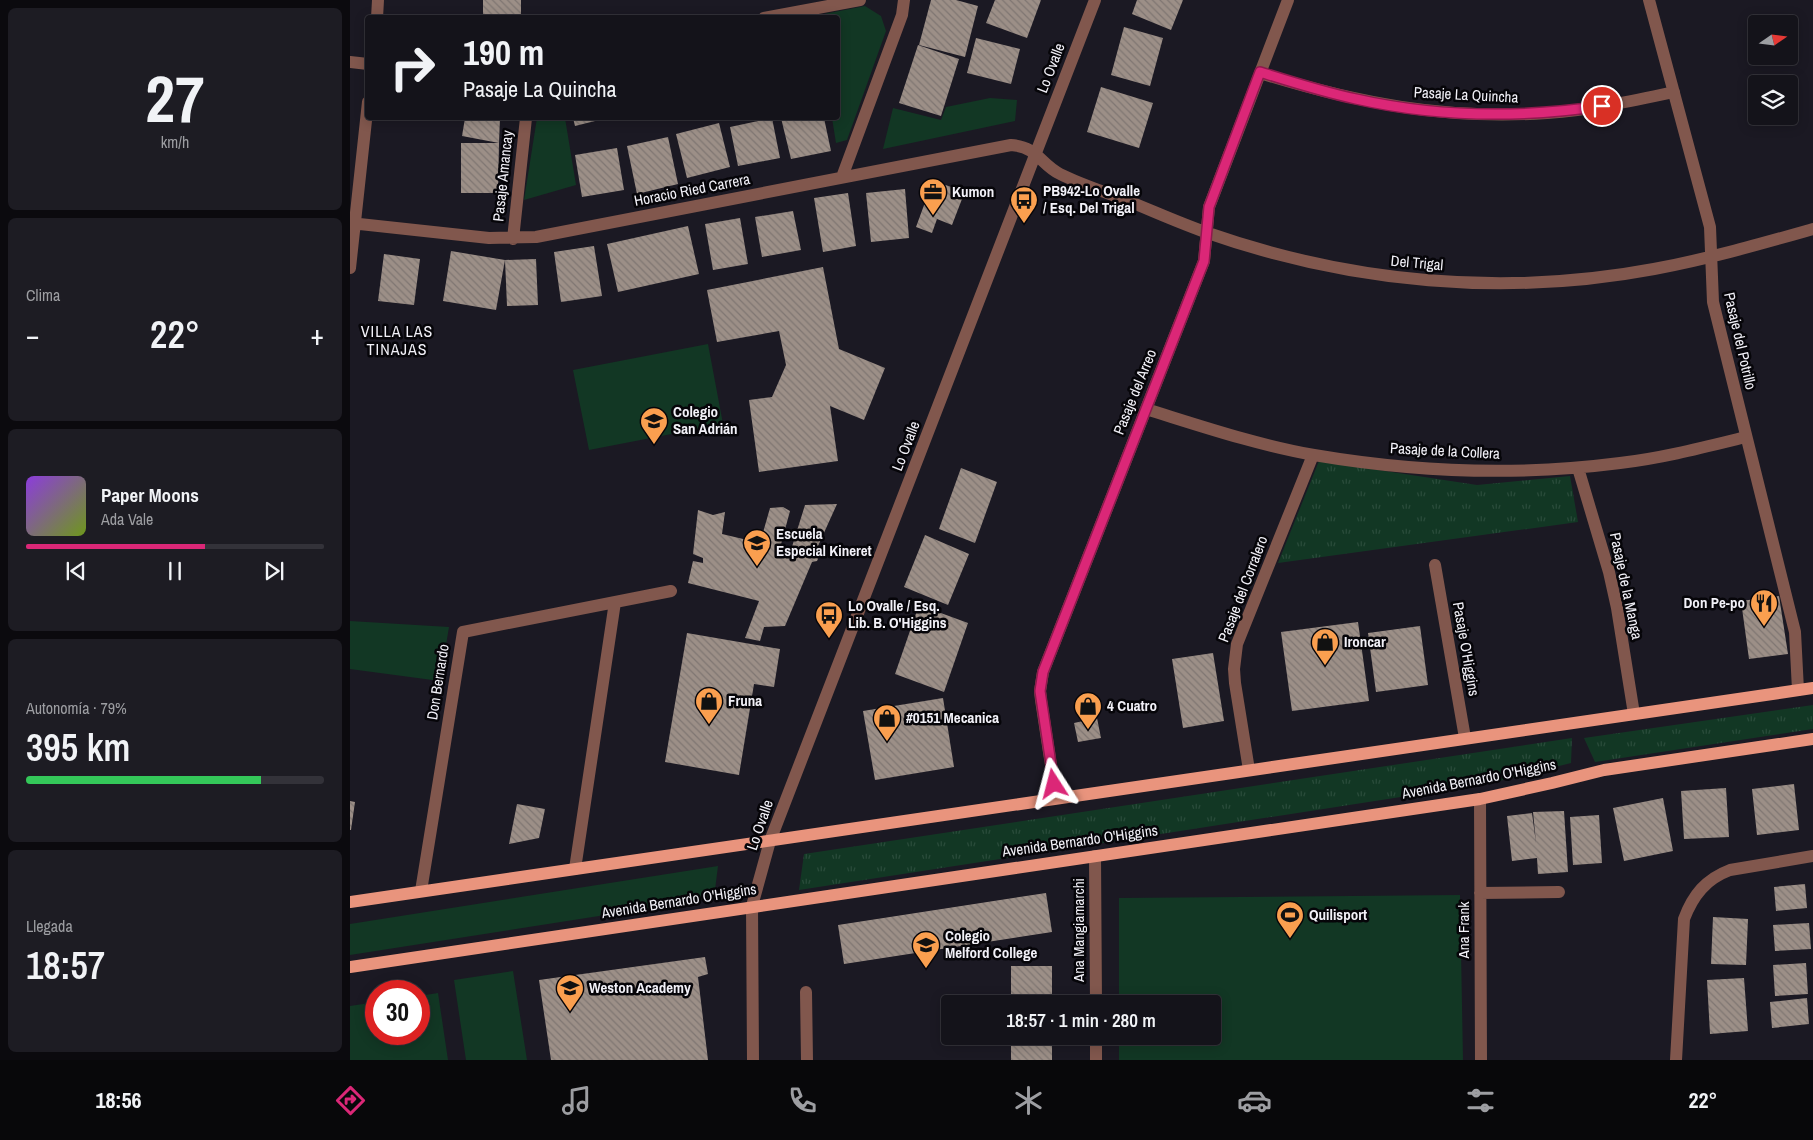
<!DOCTYPE html>
<html lang="es">
<meta charset="utf-8">
<style>
:root{--surface:#14131a;--page:#1d1c23;--text:#f1f3f6;--muted:#9d9ea2;--line:#333239;--accent:#db2777}
body{margin:0;font-family:"Archivo Narrow",sans-serif;background:var(--page);color:var(--text);height:100vh;display:flex;flex-direction:column;font-size:19px;white-space:nowrap}
*{box-sizing:border-box;margin:0}
p{font-size:16px;color:var(--muted)}
.icon{flex:none;width:28px;height:28px;fill:none;stroke:currentColor;stroke-width:2;stroke-linecap:round;stroke-linejoin:round}
.map{position:relative;flex:1;overflow:hidden}
.sheet{display:flex;flex-direction:column;gap:8px;padding:8px;background:#0b0a0e;width:350px}
.sheet>*{flex:none}
.guide{position:absolute;left:15px;top:15px;width:475px;height:105px;border-radius:5px;box-shadow:0 2px 12px #0003,0 0 0 1px var(--line);background:#14131a;color:var(--text);overflow:hidden}
.needle{width:32px;rotate:76deg}
.fabs{position:absolute;left:1398px;top:15px;display:grid;gap:10px}
.fabs a{display:grid;place-items:center;width:50px;height:50px;border-radius:5px;background:var(--surface);box-shadow:0 2px 12px #0003,0 0 0 1px var(--line);font-size:25px}
.speed{position:absolute;left:15px;top:980px;display:flex;gap:10px;font-size:25px;font-weight:700;text-align:center}
.speed>*{display:grid;place-content:center;width:65px;height:65px;border-radius:50%;background:var(--surface);box-shadow:0 2px 12px #0003,0 0 0 1px var(--line);line-height:1}
.speed .limit{border:8px solid #d22;background:#fff;color:#111}
.pin{position:absolute;display:grid;place-items:center;width:42px;height:42px;color:#fff;margin:-21px;border:2px solid #fff;border-radius:50%;box-shadow:0 1px 5px #0007}
.me{position:absolute;width:55px;margin:-28px;rotate:351deg;stroke-linejoin:round;filter:drop-shadow(0 0 4px #0008)}
.turn{display:flex;align-items:center;gap:18px;height:105px;padding:0 15px;font-size:22px}
.turn .icon{width:65px;height:65px;stroke-width:2.5}
.turn b{display:block;font-size:35px;line-height:42px}
.big{font-size:38px;font-weight:600;line-height:1.1}
.sheet .tile{flex:1;display:flex;flex-direction:column;justify-content:center;gap:8px;min-width:0;padding:0 18px;border-radius:8px;background:var(--page)}
.sheet .dial{align-items:center;gap:0}
.dial b{font-size:65px;line-height:1}
.song{display:flex;align-items:center;gap:15px}
.cover{width:60px;height:60px;border-radius:8px;background:linear-gradient(135deg,hsl(270 70% 55%),hsl(80 70% 35%))}
.played{height:5px;border-radius:2px;background:linear-gradient(90deg,var(--accent) 60%,var(--line) 60%)}
.keys{display:flex;justify-content:space-around;direction:ltr}
.heat{display:flex;justify-content:space-between;align-items:center;font-size:28px;direction:ltr}
.charge{height:8px;border-radius:4px;background:linear-gradient(90deg,#34c759 79%,var(--line) 0)}
.trip{position:absolute;left:591px;top:995px;width:280px;height:50px;border-radius:5px;background:var(--surface);box-shadow:0 2px 12px #0003,0 0 0 1px var(--line);font-weight:600;line-height:50px;text-align:center}
.menu{display:flex;height:80px;justify-content:space-around;align-items:center;background:#08080a;color:var(--muted)}
.menu .icon{width:35px;height:35px}
.menu .selected{color:var(--accent)}
.menu b{font-size:22px;color:var(--text)}
main{display:flex;flex:1;min-height:0}
.map>svg:first-child{display:block}
</style>
<main>
<section class="sheet">
<div class="tile dial"><b>27</b><p>km/h</p></div>
<div class="tile"><p>Clima</p>
<div class="heat"><a>−</a><b class="big">22°</b><a>+</a></div>
</div>
<div class="tile">
<div class="song"><i class="cover"></i><div><b>Paper Moons</b><p>Ada Vale</p></div></div>
<div class="played"></div>
<div class="keys"><svg class="icon" aria-label="previous" viewBox="0 0 24 24"><path d="M18 5L8 12l10 7zM5 5v14"/></svg><svg class="icon" aria-label="pause" viewBox="0 0 24 24"><path d="M8 5v14M16 5v14"/></svg><svg class="icon" aria-label="next" viewBox="0 0 24 24"><path d="M6 5l10 7-10 7zM19 5v14"/></svg></div>
</div>
<div class="tile"><p>Autonomía · 79%</p><b class="big">395 km</b><div class="charge"></div></div>
<div class="tile"><p>Llegada</p><b class="big">18:57</b></div>
</section>
<div class="map">
<svg width="1463" height="1060" viewBox="0 0 1463 1060">
<defs>
<pattern id="grass-tufts" width="24" height="20" patternUnits="userSpaceOnUse" patternTransform="scale(1.25)"><rect width="24" height="20" fill="#123724"/><path d="M3 7l-1-3M5 7V3M7 7l1-3M15 17l-1-3M17 17v-4M19 17l1-3" fill="none" stroke="#294b3a"/></pattern>
<pattern id="building-back-hatch" width="6" height="6" patternUnits="userSpaceOnUse" patternTransform="scale(1.25)"><rect width="6" height="6" fill="#9c8f87"/><path d="M-1 5l2 2M0 0l6 6M5-1l2 2" fill="none" stroke="#7f7672"/></pattern>
</defs>
<rect width="100%" height="100%" fill="#1b1923"/>
<path fill="url(#grass-tufts)" d="M969,461L1127,485L1220,476L1228,522L928,563Z
M1463,705V729L1245,762L1234,738Z
M1222,738L1221,763L1141,783L449,890L454,854Z"/>
<path fill="#123724" d="M515,6L531,16L536,31L497,140L486,143L482,118H488V18L464,16Z
M640,98L667,100L665,121L533,149L543,108L591,120L596,107Z
M187,118H215L226,185L174,200Z
M358,344L373,424L239,450L223,370Z
M0,621L99,627L90,681L0,669Z
M368,866L364,898L0,955V924Z
M1110,895L1113,1060H769V1036H862V1004H769V898Z
M163,971L177,1060H116L104,980Z
M88,993L98,1060H0V1006L26,1002V1034H69V996Z"/>
<path fill="url(#building-back-hatch)" d="M133,0H171V18H133Z
M581,0H606L628,6L615,57L569,45Z
M645,0H691L677,38L636,23Z
M787,0H833L821,30L782,14Z
M774,27L813,38L800,86L761,75Z
M626,38L670,49L661,84L617,73Z
M568,45L609,59L591,116L549,103Z
M751,87L803,103L789,148L737,132Z
M115,118H150L149,143L112,136Z
M223,118H257L225,126Z
M422,118L430,158L388,166L380,127Z
M431,118H474L481,151L441,159Z
M369,123L380,167L337,178L326,134Z
M318,137L328,184L287,194L277,146Z
M111,143H149L148,193H111Z
M267,148L274,190L232,197L225,155Z
M587,182L607,189L604,196L612,199L602,225L587,219L582,233L566,227L581,186L584,187Z
M555,189L559,238L521,242L516,193Z
M498,193L506,246L473,252L464,198Z
M443,211L451,250L412,257L405,217Z
M390,218L398,264L363,270L355,224Z
M338,226L349,274L268,292L257,244Z
M244,246L252,296L211,302L204,252Z
M101,251L155,260L146,310L93,301Z
M34,254L70,259L64,305L28,301Z
M186,259L188,305L157,306L155,260Z
M473,267L489,349L535,368L514,420L480,406L488,461L409,472L399,400L422,397L436,365L429,331L367,342L357,290Z
M611,468L647,482L625,543L589,529Z
M487,504L468,546L472,550L467,561L462,562L435,626L414,627L410,641L395,638L409,601L338,583L343,561L353,563V558L343,554L348,510L363,515L375,512L372,534L410,543L420,508L433,507L440,511L430,548L441,550L455,505Z
M575,535L619,554L598,605L554,587Z
M1429,596L1438,654L1399,659L1391,601Z
M569,605L618,623L594,692L545,674Z
M1008,622L1019,701L942,711L931,632Z
M1070,626L1078,685L1026,692L1018,633Z
M337,633L430,649L424,687L404,684L389,775L315,762Z
M863,653L874,721L833,728L822,659Z
M593,698L604,767L525,780L513,711Z
M747,718L751,738L728,742L724,723Z
M1444,784L1449,830L1407,835L1402,789Z
M1376,788L1379,837L1334,839L1331,791Z
M1313,798L1323,851L1274,861L1263,808Z
M0,801L5,802L1,830H0Z
M167,804L195,809L189,838L159,844Z
M1214,811L1218,872L1188,874L1187,858L1162,861L1157,816L1182,813L1186,843L1183,812Z
M1249,815L1252,863L1223,865L1220,817Z
M1455,884L1457,908L1426,911L1424,887Z
M696,893L702,932L494,964L488,925Z
M1363,917L1398,919L1396,965L1361,964Z
M1459,923L1461,949L1425,951L1423,925Z
M355,957L358,974L348,977L358,1060H201L189,980Z
M1456,963L1458,994L1425,996L1423,965Z
M661,966H702V1004H661Z
M1394,978L1398,1031L1360,1034L1357,980Z
M1457,998L1459,1024L1422,1028L1420,1002Z
M661,1036H702V1060H661Z"/>
<g fill="none" stroke-linecap="round" stroke-linejoin="round">
<path stroke="#81574d" stroke-width="12" d="M1299,0L1360,227L1363,302L1445,632L1448,690
M27,18L28,0
M414,18L510,0
M0,62L18,64
M910,73C1006,103 1095,120 1197,113C1240,110 1282,101 1324,92
M492,177L552,15L554,0
M0,223L139,238L186,237L661,145C688,147 690,164 710,174C730,184 752,191 773,199C801,210 829,223 858,233C1001,283 1155,297 1304,269C1358,259 1410,244 1463,229
M163,239L176,118
M0,268L18,102
M796,409C851,426 907,445 964,455C1064,472 1169,476 1270,463C1313,458 1355,447 1396,437
M1228,468L1259,572L1267,608L1284,714
M1085,565L1115,738
M899,770L885,683L884,669L887,644L963,455
M706,798L691,700L690,691L693,672L854,261L859,207L938,0
M1130,799L1131,1060
M745,856L746,1004
M225,869L265,602
M71,891L113,632L321,591
M1130,893L1209,892
M456,992L457,1060
M746,1036V1060
M403,1060L402,906L420,841L745,0
M1326,1060L1334,919C1343,895 1356,879 1380,870L1463,856"/>
<path stroke="#e9947d" stroke-width="12" d="M0,902L1463,688
M0,967L1130,799L1202,783L1254,770L1463,739"/>
</g>
<g fill="none" stroke-linecap="round" stroke-linejoin="round">
<g stroke="#8e194d" stroke-width="12">
<path id="route" d="M704,784L690,691L693,672L854,261L859,207L910,72C942,82 973,92 1006,99C1086,117 1171,118 1252,106"/>
</g>
<use href="#route" stroke="#db2777" stroke-width="9"/>
</g>
<defs>
<g id="office-pin" transform="scale(1.4375)"><path d="M0 17L-7.5 6A9.5 9.5 0 1 1 7.5 6Z" fill="#fa9f4f" stroke="#060509"/><path d="M-6-3h4V-5.5h4V-3h4V5H-6ZM-1-4.5V-3h2v-1.5ZM-6 0V1H6V0Z" fill="#111"/></g>
<g id="bus-pin" transform="scale(1.4375)"><path d="M0 17L-7.5 6A9.5 9.5 0 1 1 7.5 6Z" fill="#fa9f4f" stroke="#060509"/><path d="M-5-6H5V4H4V6H2V4H-2V6H-4V4H-5ZM-3.5-4V0h7V-4ZM-3.5 1.2v1.5H-2V1.2ZM2 1.2v1.5H3.5V1.2Z" fill="#111"/></g>
<g id="school-pin" transform="scale(1.4375)"><path d="M0 17L-7.5 6A9.5 9.5 0 1 1 7.5 6Z" fill="#fa9f4f" stroke="#060509"/><path d="M0-5L7-2L0 1L-7-2ZM-4 1L0 2.5L4 1V4Q0 6-4 4Z" fill="#111"/></g>
<g id="restaurant-pin" transform="scale(1.4375)"><path d="M0 17L-7.5 6A9.5 9.5 0 1 1 7.5 6Z" fill="#fa9f4f" stroke="#060509"/><path d="M-5-6h1v4h1v-4h1v4h1v-4h1v5L-1.5 .5V6h-2V.5L-5-1ZM5-6V6H3V1.5H1.5Q1.5-4 5-6Z" fill="#111"/></g>
<g id="shop-pin" transform="scale(1.4375)"><path d="M0 17L-7.5 6A9.5 9.5 0 1 1 7.5 6Z" fill="#fa9f4f" stroke="#060509"/><path d="M-5-2.5h2.3a2.7 3.5 0 0 1 5.4 0H5L5.5 6h-11ZM-1.5-2.5h3a1.5 2.3 0 0 0-3 0Z" fill="#111"/></g>
<g id="stadium-pin" transform="scale(1.4375)"><path d="M0 17L-7.5 6A9.5 9.5 0 1 1 7.5 6Z" fill="#fa9f4f" stroke="#060509"/><path d="M0-5a6.5 5 0 1 0 0 10a6.5 5 0 1 0 0-10ZM-3.5-1.8h7v3.6h-7Z" fill="#111"/></g>
</defs>
<g fill-rule="evenodd">
<use href="#office-pin" x="583" y="192"/>
<use href="#bus-pin" x="674" y="200"/>
<use href="#school-pin" x="304" y="421"/>
<use href="#school-pin" x="407" y="543"/>
<use href="#restaurant-pin" x="1414" y="603"/>
<use href="#bus-pin" x="479" y="615"/>
<use href="#shop-pin" x="975" y="642"/>
<use href="#shop-pin" x="359" y="701"/>
<use href="#shop-pin" x="738" y="706"/>
<use href="#shop-pin" x="537" y="718"/>
<use href="#stadium-pin" x="940" y="915"/>
<use href="#school-pin" x="576" y="945"/>
<use href="#school-pin" x="220" y="988"/>
</g>
<g text-anchor="middle" stroke-width="5" stroke-linejoin="round" paint-order="stroke">
<g font-size="15" fill="#f2f1f8" stroke="#060509">
<text transform="translate(701 68) rotate(-69)" y="5">Lo Ovalle</text>
<text transform="translate(1116 95) rotate(3)" y="5">Pasaje La Quincha</text>
<text transform="translate(153 176) rotate(-84)" y="5">Pasaje Amancay</text>
<text transform="translate(342 190) rotate(-11)" y="5">Horacio Ried Carrera</text>
<text transform="translate(1067 263) rotate(5)" y="5">Del Trigal</text>
<text transform="translate(1390 341) rotate(77)" y="5">Pasaje del Potrillo</text>
<text transform="translate(785 392) rotate(-68)" y="5">Pasaje del Arreo</text>
<text transform="translate(556 446) rotate(-69)" y="5">Lo Ovalle</text>
<text transform="translate(1095 451) rotate(3)" y="5">Pasaje de la Collera</text>
<text transform="translate(1276 586) rotate(78)" y="5">Pasaje de la Manga</text>
<text transform="translate(893 589) rotate(-69)" y="5">Pasaje del Corralero</text>
<text transform="translate(1116 649) rotate(80)" y="5">Pasaje O'Higgins</text>
<text transform="translate(88 682) rotate(-81)" y="5">Don Bernardo</text>
<text transform="translate(1129 779) rotate(-11)" y="5">Avenida Bernardo O'Higgins</text>
<text transform="translate(410 825) rotate(-71)" y="5">Lo Ovalle</text>
<text transform="translate(730 841) rotate(-8)" y="5">Avenida Bernardo O'Higgins</text>
<text transform="translate(329 901) rotate(-9)" y="5">Avenida Bernardo O'Higgins</text>
<text transform="translate(729 930) rotate(-90)" y="5">Ana Mangiamarchi</text>
<text transform="translate(1114 930) rotate(-90)" y="5">Ana Frank</text>
</g>
<g font-size="15" font-weight="bold" fill="#f2f1f8" stroke="#060509" text-anchor="start">
<text x="693" y="196">PB942-Lo Ovalle<tspan x="693" dy="17">/ Esq. Del Trigal</tspan></text>
<text x="602" y="197">Kumon</text>
<text x="323" y="417">Colegio<tspan x="323" dy="17">San Adrián</tspan></text>
<text x="426" y="539">Escuela<tspan x="426" dy="17">Especial Kineret</tspan></text>
<text x="1395" y="608" text-anchor="end">Don Pe-po</text>
<text x="498" y="611">Lo Ovalle / Esq.<tspan x="498" dy="17">Lib. B. O'Higgins</tspan></text>
<text x="994" y="647">Ironcar</text>
<text x="378" y="706">Fruna</text>
<text x="757" y="711">4 Cuatro</text>
<text x="556" y="723">#0151 Mecanica</text>
<text x="959" y="920">Quilisport</text>
<text x="595" y="941">Colegio<tspan x="595" dy="17">Melford College</tspan></text>
<text x="239" y="993">Weston Academy</text>
</g>
<g font-size="16" letter-spacing="1" fill="#f2f1f8" stroke="#060509">
<text x="47" y="337">VILLA LAS<tspan x="47" dy="18">TINAJAS</tspan></text>
</g>
</g>
</svg>
<div class="fabs">
<a><svg class="needle" viewBox="-14 -14 28 28"><path d="M0-13l5 13h-10z" fill="#e53935"/><path d="M0 13l5-13h-10z" fill="#9d9ea2"/></svg></a>
<a><svg class="icon" aria-label="layers" viewBox="0 0 24 24"><path d="M12 4l9 5-9 5-9-5zM3 14l9 5 9-5"/></svg></a>
</div>
<div class="speed"><div class="limit">30</div></div>
<div class="pin" style="left:1252px;top:106px;background:#d93025"><svg class="icon" aria-label="arrive" viewBox="0 0 24 24"><path d="M6 21V4h12l-3 4 3 4H6"/></svg></div>
<svg class="me" style="left:704px;top:784px" viewBox="-20 -20 40 40"><path d="M0-17L14 15 0 8-14 15z" fill="#db2777" stroke="#fff" stroke-width="4"/></svg>
<div class="trip">18:57 · 1 min · 280 m</div>
<div class="guide">
<div class="turn"><svg class="icon" aria-label="right" viewBox="0 0 24 24"><path d="M7 20v-9h11M14 6l5 5-5 5"/></svg><div><b>190 m</b>Pasaje La Quincha</div></div>
</div>
</div>
</main>
<nav class="menu">
<b>18:56</b>
<svg class="icon selected" aria-label="directions" viewBox="0 0 24 24"><path d="M12 3l9 9-9 9-9-9zM9 14v-3h6M13 9l2 2-2 2"/></svg>
<svg class="icon" aria-label="music" viewBox="0 0 24 24"><path d="M9 18V5l10-2v13"/><circle cx="6" cy="18" r="3"/><circle cx="16" cy="16" r="3"/></svg>
<svg class="icon" aria-label="phone" viewBox="0 0 24 24"><path d="M5 4h4l2 5-3 2q2 4 5 5l2-3 5 2v4C11 20 4 13 5 4z"/></svg>
<svg class="icon" aria-label="climate" viewBox="0 0 24 24"><path d="M12 3v18M4 7l16 10M4 17L20 7"/></svg>
<svg class="icon" aria-label="car" viewBox="0 0 24 24"><path d="M5 17H2v-5l4-1 3-4h7l3 4 3 1v5h-3M9 17h6M6 11h13"/><circle cx="7" cy="17" r="2"/><circle cx="17" cy="17" r="2"/></svg>
<svg class="icon" aria-label="filters" viewBox="0 0 24 24"><path d="M4 7h16M4 17h16"/><circle cx="9" cy="7" r="2"/><circle cx="15" cy="17" r="2"/></svg>
<b>22°</b>
</nav>
